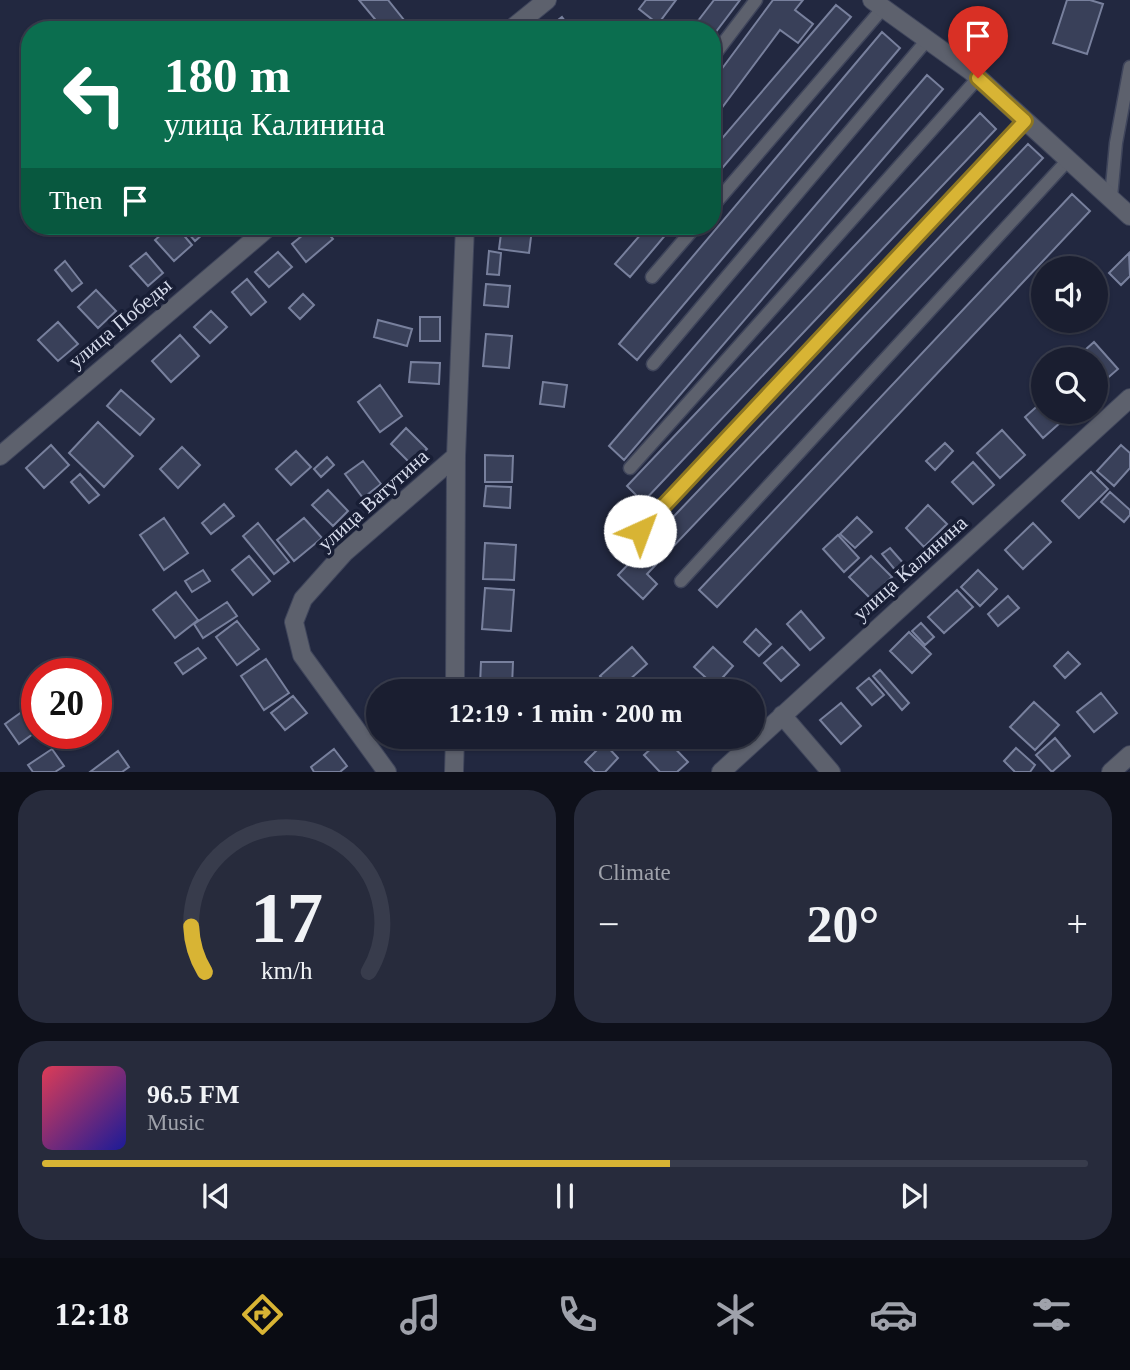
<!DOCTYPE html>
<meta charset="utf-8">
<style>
:root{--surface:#1a1e30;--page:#272b3c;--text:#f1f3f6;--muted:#9fa2ab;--line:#383c4c;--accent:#d8b434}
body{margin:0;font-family:"Times New Roman",serif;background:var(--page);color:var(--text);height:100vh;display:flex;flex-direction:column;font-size:26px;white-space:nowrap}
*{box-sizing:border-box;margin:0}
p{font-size:23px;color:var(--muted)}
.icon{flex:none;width:38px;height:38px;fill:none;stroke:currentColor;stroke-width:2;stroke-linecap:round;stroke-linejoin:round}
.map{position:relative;height:772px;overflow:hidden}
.drawer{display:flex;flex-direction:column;gap:18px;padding:18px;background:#0e101a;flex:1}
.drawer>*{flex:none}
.top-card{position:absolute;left:21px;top:21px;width:700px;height:214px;border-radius:28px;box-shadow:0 2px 5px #0004,0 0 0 2px var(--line);background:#0b6e4f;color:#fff;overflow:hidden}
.tools{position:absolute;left:1031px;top:256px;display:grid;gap:14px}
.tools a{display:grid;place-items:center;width:77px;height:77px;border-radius:50%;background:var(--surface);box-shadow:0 2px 5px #0004,0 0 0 2px var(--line);font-size:35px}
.speed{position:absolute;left:21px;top:658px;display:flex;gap:14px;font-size:35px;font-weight:700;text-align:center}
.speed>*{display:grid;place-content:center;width:91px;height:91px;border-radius:50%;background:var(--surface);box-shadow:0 2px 5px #0004,0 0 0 2px var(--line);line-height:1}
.speed .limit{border:10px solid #d22;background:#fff;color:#111}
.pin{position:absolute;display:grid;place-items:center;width:60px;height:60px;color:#fff;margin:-72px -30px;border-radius:50% 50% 50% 0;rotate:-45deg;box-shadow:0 0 7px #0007}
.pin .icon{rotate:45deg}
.me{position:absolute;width:77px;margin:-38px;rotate:43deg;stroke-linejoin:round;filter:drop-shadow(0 0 5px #0008)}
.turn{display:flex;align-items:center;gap:24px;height:147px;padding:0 28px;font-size:32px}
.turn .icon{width:91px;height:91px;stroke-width:2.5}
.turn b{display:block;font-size:49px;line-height:60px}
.then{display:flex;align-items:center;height:66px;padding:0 28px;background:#0003;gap:14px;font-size:26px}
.big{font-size:52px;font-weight:800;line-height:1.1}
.drawer .card{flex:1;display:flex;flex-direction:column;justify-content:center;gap:10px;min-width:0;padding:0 24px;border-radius:28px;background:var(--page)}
.drawer .dial{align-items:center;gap:0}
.dial svg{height:182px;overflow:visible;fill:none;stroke:var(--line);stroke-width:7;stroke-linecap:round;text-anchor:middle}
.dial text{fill:var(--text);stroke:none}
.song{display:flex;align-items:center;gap:21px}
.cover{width:84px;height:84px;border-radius:10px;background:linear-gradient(135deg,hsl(350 70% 55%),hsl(240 70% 35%))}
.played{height:7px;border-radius:4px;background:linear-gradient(90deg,var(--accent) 60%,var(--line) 60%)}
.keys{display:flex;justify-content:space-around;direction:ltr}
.heat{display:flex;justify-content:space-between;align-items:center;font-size:38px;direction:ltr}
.drawer .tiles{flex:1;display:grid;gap:18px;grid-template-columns:1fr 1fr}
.card:last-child{grid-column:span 2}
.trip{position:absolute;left:366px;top:679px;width:399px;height:70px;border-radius:35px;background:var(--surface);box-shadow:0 2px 5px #0004,0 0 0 2px var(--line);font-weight:800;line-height:70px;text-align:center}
.tab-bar{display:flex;height:112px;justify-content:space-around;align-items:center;background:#0a0c13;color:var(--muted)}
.tab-bar .icon{width:49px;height:49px}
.tab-bar .on{color:var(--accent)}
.tab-bar b{font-size:32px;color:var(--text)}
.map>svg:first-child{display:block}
</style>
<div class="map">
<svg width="1130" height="772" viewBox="0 0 1130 772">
<rect width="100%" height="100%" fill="#222840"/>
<path fill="#394059" stroke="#78809d" stroke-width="2" d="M359,0H388L412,30H384Z
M646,0H676L658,24L639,9Z
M714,0H740L712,37V30H691Z
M773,0H803L795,10L813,24L798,43L780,30L712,121V82Z
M1067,0H1090L1103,4L1087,54L1053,43Z
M836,5L851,17L712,180V150Z
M562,17L572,30H545Z
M882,32L900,48L637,360L619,344Z
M927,75L943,89L624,460L609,446Z
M980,113L996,129L643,502L627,486Z
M1028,144L1043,158L647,574L657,584L643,599L618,575Z
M1072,194L1090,211L717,607L699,590Z
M90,226H110L98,235Z
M171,226H176L192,245L174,261L155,240Z
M182,226H208L210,228L195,241Z
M314,226H322L333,239L306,262L292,244Z
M502,226L532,229L529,253L499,249Z
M648,226H673L630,277L615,264Z
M489,251L501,253L499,275L487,274Z
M278,252L292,267L269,287L255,272Z
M146,253L163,273L148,286L130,266Z
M1129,253L1130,276L1121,285L1109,273Z
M65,261L82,283L72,291L55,270Z
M247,279L266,302L251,315L232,292Z
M486,284L510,286L508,307L484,305Z
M96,290L116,311L98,328L78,307Z
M303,294L314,305L300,319L289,308Z
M211,311L227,327L210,343L194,327Z
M420,317H440V341H420Z
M378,320L412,329L407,346L374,337Z
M58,322L78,344L58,361L38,340Z
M486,334L512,336L509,368L483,366Z
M180,335L199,356L171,382L152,361Z
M1094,342L1118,369L1096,388V359H1075Z
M411,362L440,363L439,384L409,382Z
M543,382L567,385L564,407L540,404Z
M380,385L402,416L380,432L358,402Z
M121,390L154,419L140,435L107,406Z
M1043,401V411L1071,413L1043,438L1025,417Z
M98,422L133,456L104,487L69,453Z
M406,428L427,449L411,464L391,444Z
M1002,430L1025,455L1000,478L977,453Z
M945,443L953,451L935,470L926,461Z
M51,445L69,465L44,488L26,468Z
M1121,445L1130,453V468L1114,486L1097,471Z
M182,447L200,465L178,488L160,469Z
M296,451L311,467L291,485L276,469Z
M485,455L513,456L512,482H485Z
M327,457L334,465L321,477L314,469Z
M363,461L381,484L363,498L345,474Z
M973,462L994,485L973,504L952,482Z
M1091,472L1108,489L1079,518L1062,501Z
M80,474L99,495L89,503L71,482Z
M486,486L511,487L510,508L484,506Z
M328,490L348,511L333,526L312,505Z
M1110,492L1130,510V515L1124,522L1101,502Z
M224,504L234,516L211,534L202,523Z
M928,505L947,524L924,547L906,528Z
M857,517L872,532L855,548L840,534Z
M164,518L188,553L164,570L140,535Z
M304,518L322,538L294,561L277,540Z
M258,523L289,562L274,574L243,536Z
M1033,523L1051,542L1023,569L1005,550Z
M838,535L859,558L844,572L823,549Z
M485,543L516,545L514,580L483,579Z
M890,548L904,564L896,571L882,554Z
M249,556L270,581L253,595L232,570Z
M871,556L892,577L870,598L849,577Z
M203,570L210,581L192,592L185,581Z
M978,570L997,589L980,606L961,587Z
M485,588L514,590L511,631L482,629Z
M957,590L973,607L944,633L928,617Z
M176,592L198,620L175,638L153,610Z
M1008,596L1019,608L998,626L988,614Z
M227,602L237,616L203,638L194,624Z
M801,611L824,638L810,650L787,624Z
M237,621L259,649L237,665L216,637Z
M921,623L934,637L925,645L912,631Z
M756,629L771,644L759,656L744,642Z
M909,632L931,654L912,673L890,651Z
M632,647L647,664L617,691H614L600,676Z
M713,647L733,666L715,686L694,667Z
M782,647L799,665L781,681L764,663Z
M198,648L206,658L183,674L175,663Z
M1068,652L1080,664L1065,678L1054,666Z
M266,659L289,693L264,710L241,676Z
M481,662H513L512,686L480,685Z
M880,670L909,703L902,710L873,676Z
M869,678L884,695L872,705L857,688Z
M1101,693L1117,713L1094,732L1077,712Z
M293,696L307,713L285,730L271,713Z
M37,701V731L19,744L5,724Z
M1034,702L1059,725L1035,750L1010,727Z
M841,703L861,726L841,744L820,720Z
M480,737H505V741H480Z
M664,737L688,762L677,772H660L644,755Z
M1055,738L1070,756L1052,772L1036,755Z
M604,743L618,758L605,772H595L585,762Z
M1016,748L1035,765L1030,772H1015L1004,761Z
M52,749L64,766L55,772H33L28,765Z
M334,749L347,766L340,772H314L311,767Z
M118,751L129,767L122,772H90Z"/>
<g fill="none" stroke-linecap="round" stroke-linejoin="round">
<g stroke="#3f455b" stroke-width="15">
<path id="lane" d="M712,58L756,0
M1111,197L1116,143L1130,67
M712,207L883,8
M652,277L696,226
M653,364L927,40
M630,468L978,78
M640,531L1025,121
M681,581L1069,159"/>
</g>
<g stroke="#3f455b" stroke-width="20">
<path id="street" d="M872,0L972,72L1130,216
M510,30L547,0
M0,456L270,226
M455,691L456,456
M782,715L831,772
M387,772L302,655L294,622L303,599L344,553L456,456L465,226
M454,772L455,737
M721,772L1130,398
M1111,772L1130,755"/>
</g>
<use href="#lane" stroke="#5d616d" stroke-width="12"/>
<use href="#street" stroke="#5d616d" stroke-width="18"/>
</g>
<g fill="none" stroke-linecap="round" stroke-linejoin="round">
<g stroke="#8c7522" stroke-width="18">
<path id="route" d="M640,531L1025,121L978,78"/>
</g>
<use href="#route" stroke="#d8b434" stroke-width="12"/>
</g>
<g text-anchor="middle" stroke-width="7" stroke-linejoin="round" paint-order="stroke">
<g font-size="21" fill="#d6dbeb" stroke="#181e35">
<text transform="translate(120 323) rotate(-40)" y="7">улица Победы</text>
<text transform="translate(373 500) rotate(-42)" y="7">улица Ватутина</text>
<text transform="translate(910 568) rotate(-42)" y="7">улица Калинина</text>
</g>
</g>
</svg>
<div class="tools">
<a><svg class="icon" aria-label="sound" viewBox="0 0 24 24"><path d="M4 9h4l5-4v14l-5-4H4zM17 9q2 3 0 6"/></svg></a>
<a><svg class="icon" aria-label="search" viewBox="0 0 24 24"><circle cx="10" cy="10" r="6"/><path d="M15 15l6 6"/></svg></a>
</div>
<div class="speed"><div class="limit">20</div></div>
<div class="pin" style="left:978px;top:78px;background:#d93025"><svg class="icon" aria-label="arrive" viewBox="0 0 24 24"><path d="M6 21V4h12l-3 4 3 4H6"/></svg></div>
<svg class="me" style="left:640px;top:531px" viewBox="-20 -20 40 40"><circle r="19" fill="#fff"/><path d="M0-13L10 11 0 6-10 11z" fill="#d8b434"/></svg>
<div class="trip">12:19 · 1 min · 200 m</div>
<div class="top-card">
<div class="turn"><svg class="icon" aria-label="left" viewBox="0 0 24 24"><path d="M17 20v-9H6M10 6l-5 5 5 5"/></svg><div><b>180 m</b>улица Калинина</div></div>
<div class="then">Then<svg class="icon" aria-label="arrive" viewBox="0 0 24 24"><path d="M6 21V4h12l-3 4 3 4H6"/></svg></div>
</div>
</div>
<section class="drawer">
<div class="tiles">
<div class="card dial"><svg viewBox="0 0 100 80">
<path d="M14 69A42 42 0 1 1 86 69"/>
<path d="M14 69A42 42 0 0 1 8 49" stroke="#d8b434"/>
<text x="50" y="56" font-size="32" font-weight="700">17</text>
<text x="50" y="72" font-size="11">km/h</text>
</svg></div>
<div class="card"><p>Climate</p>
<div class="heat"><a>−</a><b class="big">20°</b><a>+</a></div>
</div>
<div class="card">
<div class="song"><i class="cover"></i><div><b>96.5 FM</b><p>Music</p></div></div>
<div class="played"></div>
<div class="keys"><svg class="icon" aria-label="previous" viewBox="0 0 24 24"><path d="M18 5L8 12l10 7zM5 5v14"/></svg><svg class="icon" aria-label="pause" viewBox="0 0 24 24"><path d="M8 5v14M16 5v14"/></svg><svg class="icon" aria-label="next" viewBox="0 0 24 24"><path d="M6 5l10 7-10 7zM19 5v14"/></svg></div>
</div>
</div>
</section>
<nav class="tab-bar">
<b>12:18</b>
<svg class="icon on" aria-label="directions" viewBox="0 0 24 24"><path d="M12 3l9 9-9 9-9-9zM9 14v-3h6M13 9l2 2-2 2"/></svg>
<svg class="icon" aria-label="music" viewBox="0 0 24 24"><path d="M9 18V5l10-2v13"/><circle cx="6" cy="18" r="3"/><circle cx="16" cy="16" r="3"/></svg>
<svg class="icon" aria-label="phone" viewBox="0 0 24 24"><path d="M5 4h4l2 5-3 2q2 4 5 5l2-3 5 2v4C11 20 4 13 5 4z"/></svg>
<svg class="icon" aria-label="climate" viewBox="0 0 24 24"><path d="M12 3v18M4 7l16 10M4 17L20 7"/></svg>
<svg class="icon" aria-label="car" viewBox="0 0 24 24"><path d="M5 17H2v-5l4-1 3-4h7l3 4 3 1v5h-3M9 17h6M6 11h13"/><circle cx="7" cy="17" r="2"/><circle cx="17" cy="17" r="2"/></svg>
<svg class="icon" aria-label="filters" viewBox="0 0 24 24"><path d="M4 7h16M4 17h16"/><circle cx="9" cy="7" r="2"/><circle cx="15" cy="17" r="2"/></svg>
</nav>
